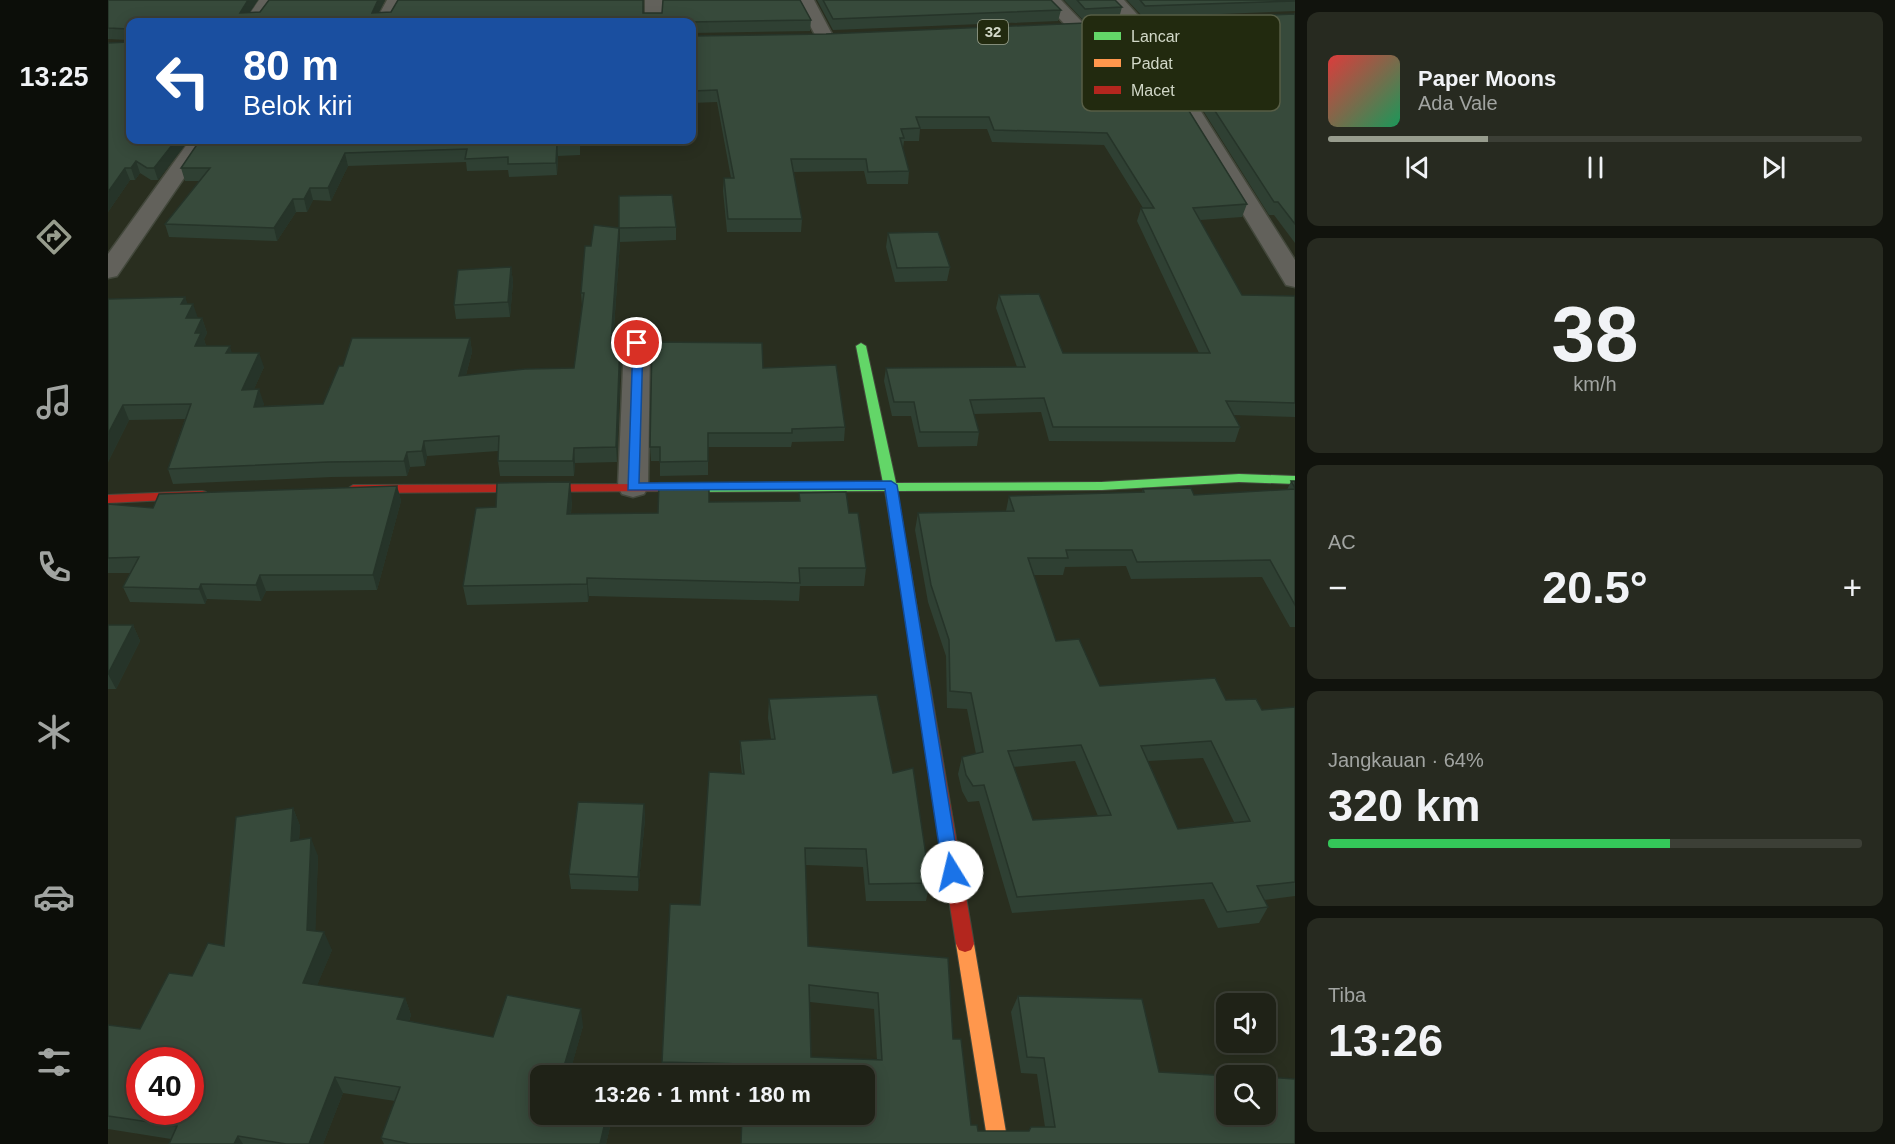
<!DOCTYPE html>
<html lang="id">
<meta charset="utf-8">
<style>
:root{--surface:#1f2217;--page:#272a20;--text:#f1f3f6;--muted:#a1a4a1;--line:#3c3f36;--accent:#979c8d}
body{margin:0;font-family:Helvetica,sans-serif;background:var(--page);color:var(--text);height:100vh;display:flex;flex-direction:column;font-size:22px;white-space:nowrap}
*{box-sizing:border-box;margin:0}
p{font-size:20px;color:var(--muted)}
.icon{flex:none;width:33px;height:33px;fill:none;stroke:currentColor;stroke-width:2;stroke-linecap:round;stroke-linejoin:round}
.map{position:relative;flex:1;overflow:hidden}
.sheet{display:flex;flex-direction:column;gap:12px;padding:12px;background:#11130d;width:600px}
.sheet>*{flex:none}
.hud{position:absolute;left:18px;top:18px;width:570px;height:126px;border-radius:12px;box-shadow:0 3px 15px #0003,0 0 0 2px var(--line);background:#1a4fa0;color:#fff;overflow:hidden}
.fabs{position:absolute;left:1108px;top:993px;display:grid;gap:12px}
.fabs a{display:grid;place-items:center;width:60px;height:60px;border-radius:12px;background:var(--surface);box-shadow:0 3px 15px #0003,0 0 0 2px var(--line);font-size:30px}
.speed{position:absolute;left:18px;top:1047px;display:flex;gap:12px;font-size:30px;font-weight:700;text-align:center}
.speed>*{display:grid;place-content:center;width:78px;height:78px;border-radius:50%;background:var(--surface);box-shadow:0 3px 15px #0003,0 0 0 2px var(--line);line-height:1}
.speed .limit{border:9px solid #d22;background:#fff;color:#111}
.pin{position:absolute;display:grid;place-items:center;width:51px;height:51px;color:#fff;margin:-26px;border:3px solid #fff;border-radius:50%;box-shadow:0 2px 6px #0007}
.me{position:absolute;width:66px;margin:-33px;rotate:351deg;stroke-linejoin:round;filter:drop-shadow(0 0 4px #0008)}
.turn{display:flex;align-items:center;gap:21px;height:126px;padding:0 18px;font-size:27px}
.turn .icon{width:78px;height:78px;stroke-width:2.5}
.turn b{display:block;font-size:42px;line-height:51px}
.big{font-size:45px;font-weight:800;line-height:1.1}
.sheet .tile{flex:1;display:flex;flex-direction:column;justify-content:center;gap:9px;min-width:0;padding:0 21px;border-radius:12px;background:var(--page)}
.sheet .dial{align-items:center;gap:0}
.dial b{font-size:78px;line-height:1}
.song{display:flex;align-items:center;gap:18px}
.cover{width:72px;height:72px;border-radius:9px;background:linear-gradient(135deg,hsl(0 70% 55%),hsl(150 70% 35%))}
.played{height:6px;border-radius:3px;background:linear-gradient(90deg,var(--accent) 30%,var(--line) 30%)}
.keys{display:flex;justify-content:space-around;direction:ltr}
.heat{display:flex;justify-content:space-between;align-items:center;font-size:33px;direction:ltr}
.charge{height:9px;border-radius:4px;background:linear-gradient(90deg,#34c759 64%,var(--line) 0)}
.trip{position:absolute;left:422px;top:1065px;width:345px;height:60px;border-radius:12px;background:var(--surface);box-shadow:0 3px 15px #0003,0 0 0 2px var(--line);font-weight:800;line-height:60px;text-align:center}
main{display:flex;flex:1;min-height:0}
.dock{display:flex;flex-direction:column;width:108px;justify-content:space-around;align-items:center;background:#0c0e09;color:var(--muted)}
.dock .icon{width:42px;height:42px}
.dock .active{color:var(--accent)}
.dock b{font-size:27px;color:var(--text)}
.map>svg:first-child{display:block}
</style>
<main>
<nav class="dock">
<b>13:25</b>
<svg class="icon active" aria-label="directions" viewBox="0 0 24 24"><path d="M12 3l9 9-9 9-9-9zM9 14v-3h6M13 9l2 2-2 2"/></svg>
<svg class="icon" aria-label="music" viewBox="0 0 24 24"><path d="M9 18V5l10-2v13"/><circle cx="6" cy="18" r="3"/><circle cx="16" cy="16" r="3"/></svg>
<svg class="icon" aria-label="phone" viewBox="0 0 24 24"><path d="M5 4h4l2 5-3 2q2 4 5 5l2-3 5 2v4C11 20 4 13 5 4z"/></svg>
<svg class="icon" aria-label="climate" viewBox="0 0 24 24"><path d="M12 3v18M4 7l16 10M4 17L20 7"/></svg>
<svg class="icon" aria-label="car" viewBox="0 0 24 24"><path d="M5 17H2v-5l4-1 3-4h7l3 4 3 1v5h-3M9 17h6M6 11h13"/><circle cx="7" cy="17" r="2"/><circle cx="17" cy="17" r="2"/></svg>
<svg class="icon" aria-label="filters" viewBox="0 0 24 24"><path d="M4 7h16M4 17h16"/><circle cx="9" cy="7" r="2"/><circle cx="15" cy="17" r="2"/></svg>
</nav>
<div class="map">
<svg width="1187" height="1144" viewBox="0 0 1187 1144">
<rect width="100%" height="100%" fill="#292e1f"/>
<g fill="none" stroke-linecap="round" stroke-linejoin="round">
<g stroke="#43483c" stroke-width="3">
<path id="street" d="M151,0H169L153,22H136Z
M279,0H297L283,22H267Z
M537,0H555L553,22H537Z
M688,0H706L726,38L723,42H711Z
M934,0H953L976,24L979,28L976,32H964Z
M998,0H1016L1037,23L1187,260V287L1178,285L1175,280L1021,26Z
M82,140H102L9,276L0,278V254Z
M529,335L538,337L542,343L540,487L536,494L525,497L514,494L510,487L516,343L520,337Z"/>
</g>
<g stroke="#43483c" stroke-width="2">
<path id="fast" d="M753,343L758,346L788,483L994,482L1131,474L1187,476V484L1131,482L994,490L789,491L814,638L812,642H802L777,491L562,492L556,488L562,484L775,483L748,346Z"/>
</g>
<g stroke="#43483c" stroke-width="2">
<path id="slow" d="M1091,19L1095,21L1094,23L981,29L977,27L981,25Z
M857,936L863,938L866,944L900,1144H880L848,944L851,938Z"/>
</g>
<g stroke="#43483c" stroke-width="2">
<path id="jam" d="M562,484L568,488L566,491L245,493L239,489L245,485Z
M94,491L98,492L100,495L98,498L0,503V495Z
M807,633L812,634L814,638L866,944L863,950L857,952L851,950L848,944L800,638L802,634Z"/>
</g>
<use href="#street" fill="#62615b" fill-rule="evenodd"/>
<use href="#fast" fill="#63d668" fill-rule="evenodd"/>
<use href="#slow" fill="#ff974d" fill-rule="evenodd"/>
<use href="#jam" fill="#b3261e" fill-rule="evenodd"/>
</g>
<path fill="#2f4033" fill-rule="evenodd" d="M0,0H150L142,12H152L161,0H277L271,12L535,13L703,20L702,31L584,33V36L718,34L1025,21L1139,204L1134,217L1092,220L1134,295L1187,296V417L1125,415L1132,427L1127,442L941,441L933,412L866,414L871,432L869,446L810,447L803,416H784L776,381L778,368L909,367L888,308L891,295L955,353H1091L1029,221L1033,208H1035L996,145L884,142L879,129H812L811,141H796L795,148L801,171L800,184H759L756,171L685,172L694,219L693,232H619L615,191L616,178H623L609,102L584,103V22H22V140H81L50,180H43L32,173L27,180H22L0,212L20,40L0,39Z
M709,0H943L953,10L950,21L725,30Z
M956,0H1007L1014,7L1011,18L975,20Z
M1019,0H1187V11L1035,17Z
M1187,14V243L1166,215H1161L1045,31L1048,20Z
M92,140H472V155L450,156L449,175L401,177L400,170L359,171L358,162L240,166L223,201L205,200L199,212H188L169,241L61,237L57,224L92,181H77L73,168Z
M511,196L568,227V240L512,242Z
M780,233L842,267L839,281L787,282L778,247Z
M512,242L505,342H512L513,356L509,462L467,463L466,476H392L390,461V451L319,456L317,466L302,467L299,476L224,477L65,484L60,469L77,419L21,420L0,462V299L77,297L79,304L90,318H94L99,333L96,339L98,346L124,353L156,367L146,389L156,404L155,406L215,404L235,366L362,338L364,352L358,375L466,368L474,306L473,293L483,246Z
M403,267L405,282L402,317L348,319L346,305Z
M655,368L737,427L736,441L684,442L683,447H600V475L552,476V461H543L542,447Z
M1183,481H1187V627H1182L1154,577L1023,579L1018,566L957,567L955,575H926L948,641L992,686L1118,700L1154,710L1187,707V896L1156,900L1160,907L1151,923L1110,928L1096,899L904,913L871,801L860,802L854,791L850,774L854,757L868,754L859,709L839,708L838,656L820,602L807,530L810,513L898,511L901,496L1034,492L1035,489L1086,495L1179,490ZM1095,758L1126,822L1070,829L1040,761ZM967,761L990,816L925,820L905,767Z
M289,486L293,501L269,590L158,591L153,601L99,599L97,604L22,602L15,587L23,573H0V504L45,508Z
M691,493L741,513L758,568L756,586H692L691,601L481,596L480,602L359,605L355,586L388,507L464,500L463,514L550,513L601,502L691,501Z
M0,625H25L32,641L8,689H0Z
M661,699L785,773L822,883L818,901H758L755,867L697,865L700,946L845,1039L863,1125L870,1131H921L937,1127L929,1074L913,1073L903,1012L910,996L1187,1144H633V1114H756V1076H555L554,1062L592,905L634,774L632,759V741L663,739L660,718ZM702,1002L766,1009L769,1060L703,1057Z
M536,804L537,819L530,891L463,889L461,874Z
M185,808L192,826L191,839L210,856L207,931L224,950L209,985L297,998L303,1015L301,1021L385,1037L475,1026L461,1075L505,1114L498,1144H276L273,1138L287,1101L235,1093L215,1144H61L63,1139L0,1129V1025L32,1029L84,976L116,946Z"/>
<path fill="#263429" d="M140,0H150L135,22L132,13Z
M270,0H277L266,22L264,13Z
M68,140H81L50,180L46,168Z
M449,143L450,156L449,175L448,163Z
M237,153L240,166L223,201L220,188Z
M28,161L32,173L27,180L23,168Z
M17,168L22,180L0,212V192Z
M202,188L205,200L199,212L196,199Z
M185,199L188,212L169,241L166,228Z
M511,228L512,242L504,357L503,342Z
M403,267L405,282L402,317L400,302Z
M77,297L82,311L73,304Z
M85,304L90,318H78Z
M94,318L99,333L96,339L98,347L87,346V333Z
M362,338L364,352L354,390L351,376Z
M512,342L513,356L509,462L508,447Z
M122,346L126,361L118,353Z
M151,353L156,367L139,405L134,390Z
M151,389L156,404L150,422L146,407Z
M15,405L21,420L0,462V434Z
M316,441L319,456L317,466L314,451Z
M466,448L467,463L466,476L465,461Z
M299,452L302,467L299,476L296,461Z
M462,482L464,500L461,532L459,514Z
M289,486L293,501L269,590L265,575Z
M152,575L158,591L153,601L148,585Z
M479,578L481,596L480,602L479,584Z
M93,584L99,599L97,604L91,589Z
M25,625L32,641L8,689L0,674Z
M536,804L537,819L530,891V877Z
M185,808L192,826L190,859L183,841Z
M203,838L210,856L207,947L199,930Z
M216,932L224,950L203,1000L195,983Z
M297,998L303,1015L296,1036L289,1019Z
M473,1009L475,1026L461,1076L454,1073Z
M227,1077L235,1093L215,1144H201Z
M499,1114H505L498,1144H492Z
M130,1136L135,1144H126Z"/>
<path fill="#374a3b" stroke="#263429" stroke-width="1.5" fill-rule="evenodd" d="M0,0H140L132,13L152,12L161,0H270L264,13L283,12L290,0H535V13H554L555,0H692L703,20L582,22H22V140H68L46,168H39L28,161L23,168H17L0,192V43L20,42V29L0,28Z
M715,0H943L953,10L725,19Z
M969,0H1007L1014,7L977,9Z
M1032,0H1187V1L1037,6Z
M1187,14V224L1170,202H1166L1048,20Z
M1025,21L1139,204L1085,208L1134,295L1187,296V403L1118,401L1132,427H945L936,398L862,400L871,432H812L806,402H786L778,368L917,367L891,295L931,294L955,353H1102L1033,208H1046L999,133L886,130L881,117H808L812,128L793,129L796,138H792L801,171L760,172L758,159H683L694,219H620L616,178H626L609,90L584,91V32V36L718,34Z
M92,140H471V143H449L448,163L400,164V157L357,159L359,149L237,153L220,188H202L196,199H185L166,228L57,224L102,168H73Z
M564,195L568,227L511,228V196Z
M486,225L511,228L503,342H512L508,447L466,448L465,461H390L391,436L316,441L314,451L299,452L296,461L220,462L60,469L83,404L15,405L0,434V299L77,297L73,304H85L78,318H94L87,333H93L87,346H122L118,353H151L134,390L151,389L146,407L215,404L231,366H235L244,338H362L351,376L417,369L466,368L476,293H473L477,246H483Z
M830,232L842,267L789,268L780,233Z
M403,267L400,302L346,305L350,270Z
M544,342L654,343L655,368L728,365L737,427L684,429V433H600V461L552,462V447H542Z
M1183,481H1187V488Z
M462,482L459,514L550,513L551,482H601V502L692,501L691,493L738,492L741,513H750L758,568H691L692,583L479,578V584L355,586L368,508L388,507L389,483Z
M289,486L265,575H152L148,585L93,584L91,589L15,587L31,557L0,558V504L45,508L51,494Z
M1083,488L1086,495L1187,489V605L1162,560L1029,562L1024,550H958L960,558H920L948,641L971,639L992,686L1107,678L1118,700L1148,699L1154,710L1187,707V882L1149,886L1160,907L1119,912L1104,883L909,897L876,785L865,786L858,775L854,757L875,752L863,693L842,691L841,640L823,585L810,513L906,511L901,496L1036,492L1035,489ZM1103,741L1142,821L1070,829L1033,746ZM973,745L1003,815L925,820L900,751Z
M0,625H25L0,674Z
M769,695L785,773L805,768L822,883L761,884L758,849L697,848L700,946L840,958L845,1039H853L863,1125H869L870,1131H921L923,1127H947L936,1058L919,1057L910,996L1034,999L1051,1072L1123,1076H1119V1114H1158V1077L1187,1079V1144H633L634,1114H756V1076H635V1064L554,1062L562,904L592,905L601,772L636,774L632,741L667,739L661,699ZM701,985L770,993L774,1060L703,1057Z
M470,802L536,804L530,877L461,874Z
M185,808L183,841L203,838L199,930L216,932L195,983L297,998L289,1019L385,1037L399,995L473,1009L454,1073L466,1076H432V1114H499L492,1144H302L273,1138L292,1087L227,1077L201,1144H178L130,1136L126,1144H61L69,1126L0,1116V1025L32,1029L61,973L84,976L100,943L116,946L128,817ZM32,1060H82V1112H32Z"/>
<path fill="#1a73e8" stroke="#114b97" stroke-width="1.5" d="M525,341L535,343L531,483L783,481L789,485L852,872L850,877L844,879L838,877L835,872L777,489L520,490Z"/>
<g text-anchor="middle" stroke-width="6" stroke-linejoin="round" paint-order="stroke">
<rect fill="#222a0f" stroke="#9da490" stroke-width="1.5" x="870" y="20" width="30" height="24" rx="4.5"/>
<g font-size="15" font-weight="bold" fill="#d2d8c8">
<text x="885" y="37">32</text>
</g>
</g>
<rect x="974" y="15" width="198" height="96" rx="9" fill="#222a0f" stroke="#575e46" stroke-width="1.5"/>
<rect x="986" y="32" width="27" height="8" fill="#63d668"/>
<rect x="986" y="59" width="27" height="8" fill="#ff974d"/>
<rect x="986" y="86" width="27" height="8" fill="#b3261e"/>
<g font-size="16" fill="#d2d8c8">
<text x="1023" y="42">Lancar</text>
<text x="1023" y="69">Padat</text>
<text x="1023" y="96">Macet</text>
</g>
</svg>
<div class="fabs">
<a><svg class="icon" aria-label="sound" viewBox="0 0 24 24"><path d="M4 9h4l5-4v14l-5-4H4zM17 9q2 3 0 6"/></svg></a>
<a><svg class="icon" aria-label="search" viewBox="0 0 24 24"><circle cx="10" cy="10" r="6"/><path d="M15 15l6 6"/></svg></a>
</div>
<div class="speed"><div class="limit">40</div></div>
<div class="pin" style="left:529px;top:343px;background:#d93025"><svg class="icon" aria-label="arrive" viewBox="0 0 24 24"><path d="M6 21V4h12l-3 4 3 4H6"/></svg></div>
<svg class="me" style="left:844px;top:872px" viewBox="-20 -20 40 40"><circle r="19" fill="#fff"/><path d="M0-13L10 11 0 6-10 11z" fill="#1a73e8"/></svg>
<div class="trip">13:26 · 1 mnt · 180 m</div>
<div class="hud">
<div class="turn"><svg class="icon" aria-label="left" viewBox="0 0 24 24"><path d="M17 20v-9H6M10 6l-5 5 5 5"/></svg><div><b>80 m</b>Belok kiri</div></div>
</div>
</div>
<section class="sheet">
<div class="tile">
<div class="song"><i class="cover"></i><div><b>Paper Moons</b><p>Ada Vale</p></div></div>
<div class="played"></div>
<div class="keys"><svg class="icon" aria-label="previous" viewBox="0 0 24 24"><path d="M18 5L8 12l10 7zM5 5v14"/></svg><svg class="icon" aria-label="pause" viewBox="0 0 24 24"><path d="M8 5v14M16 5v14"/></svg><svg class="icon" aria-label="next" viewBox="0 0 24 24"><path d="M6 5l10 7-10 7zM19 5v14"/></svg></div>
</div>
<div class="tile dial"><b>38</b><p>km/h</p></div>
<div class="tile"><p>AC</p>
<div class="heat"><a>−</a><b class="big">20.5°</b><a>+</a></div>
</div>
<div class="tile"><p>Jangkauan · 64%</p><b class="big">320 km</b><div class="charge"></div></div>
<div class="tile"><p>Tiba</p><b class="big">13:26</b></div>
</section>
</main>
